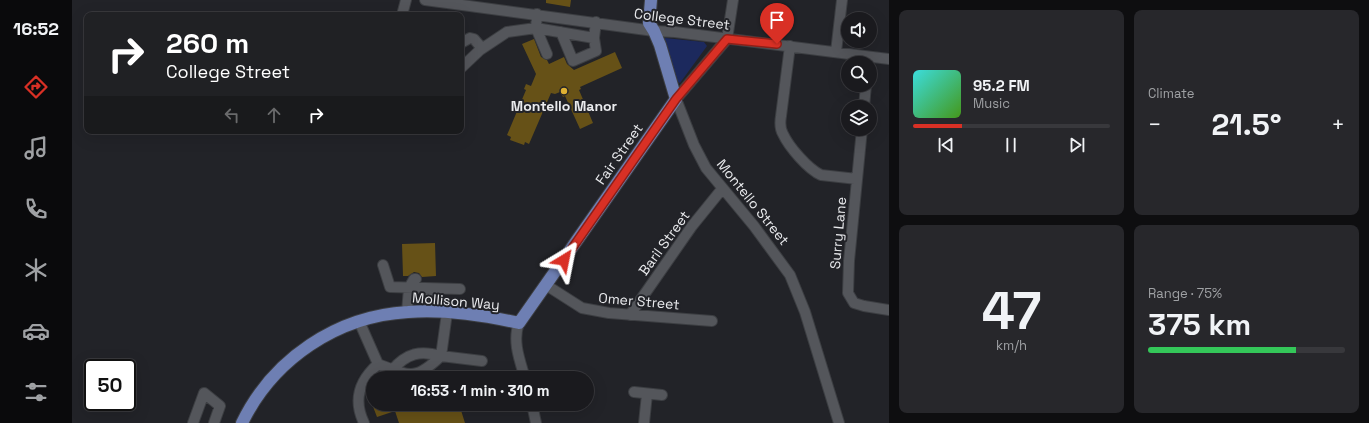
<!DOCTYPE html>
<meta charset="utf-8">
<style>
:root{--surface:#1a1a1e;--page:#27272b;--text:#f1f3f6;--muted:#9fa1a4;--line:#38383c;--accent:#d93025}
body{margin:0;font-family:"Space Grotesk",sans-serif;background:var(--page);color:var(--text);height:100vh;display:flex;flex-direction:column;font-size:15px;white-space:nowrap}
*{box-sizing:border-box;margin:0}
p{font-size:13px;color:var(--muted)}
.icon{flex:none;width:22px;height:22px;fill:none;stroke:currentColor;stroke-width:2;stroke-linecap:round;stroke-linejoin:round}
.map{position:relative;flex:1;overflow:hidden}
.side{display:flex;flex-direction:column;gap:10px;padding:10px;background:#0e0e10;width:480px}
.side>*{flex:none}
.guide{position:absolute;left:12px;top:12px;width:380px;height:122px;border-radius:8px;box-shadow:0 4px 16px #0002,0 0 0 1px var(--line);background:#202124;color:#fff;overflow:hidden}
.controls{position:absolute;left:769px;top:12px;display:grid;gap:8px}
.controls a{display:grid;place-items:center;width:36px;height:36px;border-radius:50%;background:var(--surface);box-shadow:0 4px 16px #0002,0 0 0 1px var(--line);font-size:20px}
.speed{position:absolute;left:12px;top:359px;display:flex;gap:8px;font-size:20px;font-weight:700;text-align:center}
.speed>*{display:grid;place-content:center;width:52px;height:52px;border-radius:50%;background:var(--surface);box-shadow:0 4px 16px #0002,0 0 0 1px var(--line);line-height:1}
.speed .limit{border:2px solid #111;border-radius:6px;background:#fff;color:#111}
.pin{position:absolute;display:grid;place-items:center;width:34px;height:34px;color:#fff;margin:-41px -17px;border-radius:50% 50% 50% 0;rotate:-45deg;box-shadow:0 0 4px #0007}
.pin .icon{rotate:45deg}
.me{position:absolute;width:44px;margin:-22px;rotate:35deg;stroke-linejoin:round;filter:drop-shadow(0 0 3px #0008)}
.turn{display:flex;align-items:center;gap:14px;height:84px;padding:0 16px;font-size:18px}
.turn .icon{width:52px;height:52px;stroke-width:2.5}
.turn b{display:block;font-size:28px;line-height:34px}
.lanes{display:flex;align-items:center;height:38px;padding:0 16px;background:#0003;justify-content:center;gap:20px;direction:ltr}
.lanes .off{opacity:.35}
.big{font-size:30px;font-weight:700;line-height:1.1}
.side .card{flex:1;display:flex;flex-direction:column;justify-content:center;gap:6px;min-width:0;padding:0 14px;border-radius:8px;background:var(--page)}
.side .dial{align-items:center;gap:0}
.dial b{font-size:52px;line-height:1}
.song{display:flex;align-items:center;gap:12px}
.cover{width:48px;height:48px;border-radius:6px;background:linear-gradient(135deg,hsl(180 70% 55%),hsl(100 70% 35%))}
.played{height:4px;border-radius:2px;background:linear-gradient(90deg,var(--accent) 25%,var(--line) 25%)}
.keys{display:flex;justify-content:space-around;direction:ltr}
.heat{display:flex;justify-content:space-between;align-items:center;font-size:22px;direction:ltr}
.charge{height:6px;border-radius:3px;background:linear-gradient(90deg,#34c759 75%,var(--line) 0)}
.side .tiles{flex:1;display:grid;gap:10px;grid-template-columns:repeat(2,1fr)}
.trip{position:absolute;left:294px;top:371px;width:228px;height:40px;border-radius:20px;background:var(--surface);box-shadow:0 4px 16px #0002,0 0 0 1px var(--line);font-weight:700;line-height:40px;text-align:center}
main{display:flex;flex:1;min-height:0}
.dock{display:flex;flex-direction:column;width:72px;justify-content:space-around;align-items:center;background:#0a0a0c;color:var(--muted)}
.dock .icon{width:28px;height:28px}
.dock .on{color:var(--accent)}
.dock b{font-size:18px;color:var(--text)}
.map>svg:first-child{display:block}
</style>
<main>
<nav class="dock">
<b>16:52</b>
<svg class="icon on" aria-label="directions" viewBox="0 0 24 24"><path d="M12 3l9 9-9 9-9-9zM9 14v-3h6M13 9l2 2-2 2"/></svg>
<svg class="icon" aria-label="music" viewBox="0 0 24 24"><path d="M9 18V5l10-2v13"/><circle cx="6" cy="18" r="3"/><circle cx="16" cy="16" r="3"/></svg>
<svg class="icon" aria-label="phone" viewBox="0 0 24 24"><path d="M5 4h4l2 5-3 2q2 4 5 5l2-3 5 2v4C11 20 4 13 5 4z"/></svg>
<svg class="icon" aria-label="climate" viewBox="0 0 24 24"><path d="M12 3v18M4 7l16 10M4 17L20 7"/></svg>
<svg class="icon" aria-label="car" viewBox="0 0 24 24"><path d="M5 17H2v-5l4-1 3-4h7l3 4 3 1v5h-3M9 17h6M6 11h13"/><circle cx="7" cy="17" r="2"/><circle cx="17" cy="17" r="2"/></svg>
<svg class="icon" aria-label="filters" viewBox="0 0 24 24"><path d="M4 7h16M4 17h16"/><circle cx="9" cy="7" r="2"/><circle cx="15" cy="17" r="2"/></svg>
</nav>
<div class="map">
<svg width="817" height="423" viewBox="0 0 817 423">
<rect width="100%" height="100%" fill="#222328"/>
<path fill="#1c295d" d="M593,38L632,42L635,46L608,83L604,81L592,40Z"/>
<path fill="#665117" d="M474,0H499L498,7L474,3Z
M462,39L469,57L475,60L477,64L492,57L495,64L502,70L543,52L550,68L508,87L509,89L507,90L521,123L508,129L493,96L491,97L488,92L483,94L479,93L457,144L453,142L452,145L438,140L439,137L435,135L454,90L452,89L454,84L459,86L464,74L450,44Z
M363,243L364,276L350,277L347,273L342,272L336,276H331L330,244Z
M300,404H387L393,423H327L323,411L305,417Z"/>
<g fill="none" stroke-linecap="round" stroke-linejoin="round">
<g stroke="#3c3e42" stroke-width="12">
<path id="minor" d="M353,0L582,31L603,32L817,59
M661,0L655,39L604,99L622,145L634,168L682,226L718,275L733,312L767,423
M330,15L334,0
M464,28L522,38L524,22
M464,28L475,54
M489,32L501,61L524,51L522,38
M389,43L398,38L402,39L408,46V50L389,68
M718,46L709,116C708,122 708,129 711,134C717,147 736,169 749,175L785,179
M408,50L435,32L464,28L465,14
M764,52L770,0
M792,107L794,85
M790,129L777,261L776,293L782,303L792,306L817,310
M311,265L318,287L388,289
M474,285L510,308L537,313L640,321
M335,312L337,288L342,279H344
M358,312L359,289
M375,313L369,356L410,361
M558,315L620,226L650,189
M287,321L306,364
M447,323C440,341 448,361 453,378
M320,370C335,353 348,350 369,356
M562,392L590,395
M460,404L464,423
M121,423L132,393L148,406L142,423
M292,423C281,400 287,381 306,364C338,376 343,381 369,356
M572,423L575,394"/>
</g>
<g stroke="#3c3e42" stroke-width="14">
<path id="major" d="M170,423C201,359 265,316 336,312C372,309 411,315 447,323L604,99L588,45L582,31L577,23L579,0"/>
</g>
<use href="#minor" stroke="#54565b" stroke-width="10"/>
<use href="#major" stroke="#6e7fb3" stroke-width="12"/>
</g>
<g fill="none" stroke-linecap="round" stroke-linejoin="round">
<g stroke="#8d1f18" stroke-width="10">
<path id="route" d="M492,260L604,99L655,39L705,44"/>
</g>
<use href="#route" stroke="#d93025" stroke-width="7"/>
</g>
<circle fill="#dfb133" stroke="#222328" stroke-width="1.5" cx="492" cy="91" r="4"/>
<g text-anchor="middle" stroke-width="4" stroke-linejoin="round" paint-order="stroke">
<g font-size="14" fill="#eaebee" stroke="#222328">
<text transform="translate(610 19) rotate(7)" y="5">College Street</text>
<text transform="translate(547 154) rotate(-55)" y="5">Fair Street</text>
<text transform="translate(681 202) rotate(51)" y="5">Montello Street</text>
<text transform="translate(766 233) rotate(-85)" y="5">Surry Lane</text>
<text transform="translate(592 243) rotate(-54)" y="5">Baril Street</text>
<text transform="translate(384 301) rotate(5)" y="5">Mollison Way</text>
<text transform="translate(567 301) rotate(5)" y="5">Omer Street</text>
</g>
<g font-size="14" font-weight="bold" fill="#eaebee" stroke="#222328">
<text x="492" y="111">Montello Manor</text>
</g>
</g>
</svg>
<div class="controls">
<a><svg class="icon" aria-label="sound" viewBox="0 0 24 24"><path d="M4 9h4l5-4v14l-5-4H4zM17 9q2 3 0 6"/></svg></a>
<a><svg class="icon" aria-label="search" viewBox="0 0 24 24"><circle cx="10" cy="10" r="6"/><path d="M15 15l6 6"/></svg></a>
<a><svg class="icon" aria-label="layers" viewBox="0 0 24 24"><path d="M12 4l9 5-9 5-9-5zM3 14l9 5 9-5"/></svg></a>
</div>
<div class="speed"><div class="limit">50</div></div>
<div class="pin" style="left:705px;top:44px;background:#d93025"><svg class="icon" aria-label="arrive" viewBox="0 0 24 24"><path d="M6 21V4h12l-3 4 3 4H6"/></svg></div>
<svg class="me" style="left:492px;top:260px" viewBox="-20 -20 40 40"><path d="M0-17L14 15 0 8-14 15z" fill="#d93025" stroke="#fff" stroke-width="4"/></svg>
<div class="trip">16:53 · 1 min · 310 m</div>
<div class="guide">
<div class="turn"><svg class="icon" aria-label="right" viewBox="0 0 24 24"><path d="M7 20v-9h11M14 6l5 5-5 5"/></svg><div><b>260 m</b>College Street</div></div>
<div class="lanes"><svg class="icon off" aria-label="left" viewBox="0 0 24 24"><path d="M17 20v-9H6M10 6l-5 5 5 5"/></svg><svg class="icon off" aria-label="ahead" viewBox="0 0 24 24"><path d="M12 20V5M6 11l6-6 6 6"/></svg><svg class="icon" aria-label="right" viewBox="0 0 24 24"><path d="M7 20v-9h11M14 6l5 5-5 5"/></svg></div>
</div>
</div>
<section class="side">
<div class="tiles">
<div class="card">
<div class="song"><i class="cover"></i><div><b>95.2 FM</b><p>Music</p></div></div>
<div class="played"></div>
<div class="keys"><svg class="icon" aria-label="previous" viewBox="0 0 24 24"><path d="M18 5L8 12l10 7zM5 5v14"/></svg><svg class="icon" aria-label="pause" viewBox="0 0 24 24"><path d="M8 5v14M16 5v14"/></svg><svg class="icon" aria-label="next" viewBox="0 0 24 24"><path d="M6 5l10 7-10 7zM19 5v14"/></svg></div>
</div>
<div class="card"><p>Climate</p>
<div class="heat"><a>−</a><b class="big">21.5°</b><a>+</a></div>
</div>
<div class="card dial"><b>47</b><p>km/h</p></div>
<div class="card"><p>Range · 75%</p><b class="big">375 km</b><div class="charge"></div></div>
</div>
</section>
</main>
